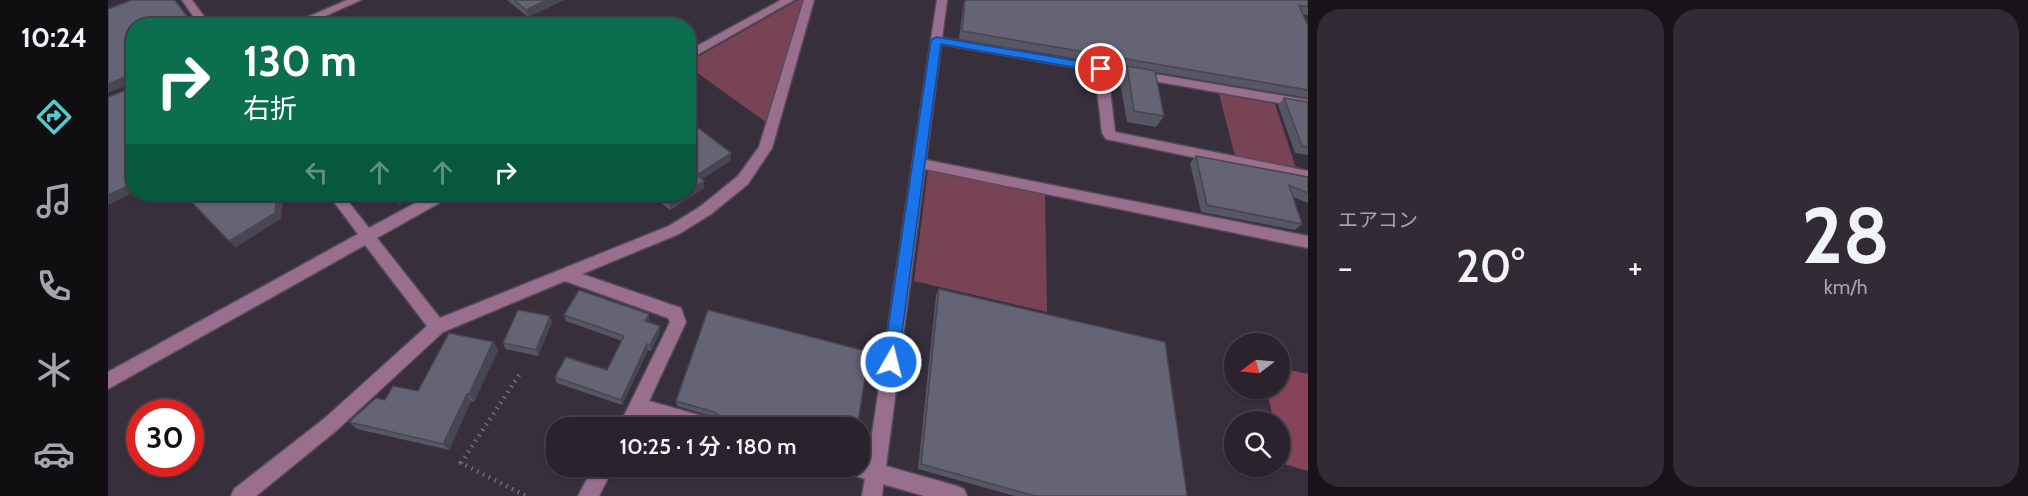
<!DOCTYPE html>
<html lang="ja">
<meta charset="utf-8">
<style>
:root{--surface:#2a232e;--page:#322b36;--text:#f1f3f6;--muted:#a5a4aa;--line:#46404a;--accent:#53cdcb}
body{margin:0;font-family:Cabin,"Noto Sans JP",sans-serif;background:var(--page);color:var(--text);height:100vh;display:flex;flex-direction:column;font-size:22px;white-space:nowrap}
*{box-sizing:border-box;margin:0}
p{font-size:20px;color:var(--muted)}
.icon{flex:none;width:33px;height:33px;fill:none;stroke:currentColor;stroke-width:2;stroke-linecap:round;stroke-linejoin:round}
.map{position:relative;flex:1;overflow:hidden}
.side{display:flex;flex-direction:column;gap:9px;padding:9px;background:#171319;width:720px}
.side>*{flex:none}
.guide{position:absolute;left:18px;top:18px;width:570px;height:183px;border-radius:24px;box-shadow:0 2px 4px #0004,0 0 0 2px var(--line);background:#0b6e4f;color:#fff;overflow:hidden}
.needle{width:39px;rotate:254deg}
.fabs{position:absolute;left:1116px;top:333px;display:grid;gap:12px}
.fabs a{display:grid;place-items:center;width:66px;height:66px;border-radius:50%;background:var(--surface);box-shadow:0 2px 4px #0004,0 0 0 2px var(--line);font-size:30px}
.speed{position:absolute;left:18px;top:399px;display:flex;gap:12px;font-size:30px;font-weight:700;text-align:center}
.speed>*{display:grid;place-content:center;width:78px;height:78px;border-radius:50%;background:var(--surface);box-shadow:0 2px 4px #0004,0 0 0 2px var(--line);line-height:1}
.speed .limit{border:9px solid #d22;background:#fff;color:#111}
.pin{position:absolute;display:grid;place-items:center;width:51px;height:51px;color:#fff;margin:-26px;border:3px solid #fff;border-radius:50%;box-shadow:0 2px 6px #0007}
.me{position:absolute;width:66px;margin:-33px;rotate:8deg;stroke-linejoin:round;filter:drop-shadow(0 0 4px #0008)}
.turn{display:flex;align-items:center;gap:21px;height:126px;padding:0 18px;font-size:27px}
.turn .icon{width:78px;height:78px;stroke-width:2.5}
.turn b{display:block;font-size:42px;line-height:51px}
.lanes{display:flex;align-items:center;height:57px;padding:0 18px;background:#0003;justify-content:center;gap:30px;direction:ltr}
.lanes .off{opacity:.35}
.big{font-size:45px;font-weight:600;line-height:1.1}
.side .card{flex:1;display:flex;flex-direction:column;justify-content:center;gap:9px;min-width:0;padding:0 21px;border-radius:24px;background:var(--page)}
.side .dial{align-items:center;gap:0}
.dial b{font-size:78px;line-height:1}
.heat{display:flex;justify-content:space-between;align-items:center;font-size:33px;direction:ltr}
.side .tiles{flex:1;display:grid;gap:9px;grid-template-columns:repeat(2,1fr)}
.trip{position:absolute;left:438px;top:417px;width:324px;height:60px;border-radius:24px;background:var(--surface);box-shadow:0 2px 4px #0004,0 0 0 2px var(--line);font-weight:600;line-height:60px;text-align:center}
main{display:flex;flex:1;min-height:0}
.menu{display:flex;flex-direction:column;width:108px;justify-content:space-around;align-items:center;background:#110e12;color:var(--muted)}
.menu .icon{width:42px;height:42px}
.menu .selected{color:var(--accent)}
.menu b{font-size:27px;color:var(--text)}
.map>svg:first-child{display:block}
</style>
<main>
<nav class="menu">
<b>10:24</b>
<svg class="icon selected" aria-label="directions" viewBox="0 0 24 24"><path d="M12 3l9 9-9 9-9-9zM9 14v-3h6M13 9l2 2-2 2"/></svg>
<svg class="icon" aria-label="music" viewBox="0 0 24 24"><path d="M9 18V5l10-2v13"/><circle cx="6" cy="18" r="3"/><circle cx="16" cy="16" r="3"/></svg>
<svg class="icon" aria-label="phone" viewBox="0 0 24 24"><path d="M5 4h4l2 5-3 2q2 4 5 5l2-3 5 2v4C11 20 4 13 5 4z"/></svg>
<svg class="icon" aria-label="climate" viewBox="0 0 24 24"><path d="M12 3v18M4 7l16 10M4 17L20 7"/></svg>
<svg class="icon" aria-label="car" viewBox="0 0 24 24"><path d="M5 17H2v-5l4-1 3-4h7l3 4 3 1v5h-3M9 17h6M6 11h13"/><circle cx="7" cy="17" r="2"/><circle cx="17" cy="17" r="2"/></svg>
</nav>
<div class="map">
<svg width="1200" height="496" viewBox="0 0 1200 496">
<rect width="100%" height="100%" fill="#382f3d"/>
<path fill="#784354" d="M690,0H696L659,123L581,67V62Z
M1111,94L1167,104L1188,168L1127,156Z
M820,169L937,193L939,312L806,281Z"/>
<path fill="#86445a" d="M1172,368L1200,374V471L1176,464L1172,445V422L1166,421L1158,389L1172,388Z"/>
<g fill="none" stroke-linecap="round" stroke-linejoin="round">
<g stroke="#554c5a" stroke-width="3">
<path id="minor" d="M74,0H84L103,26H92Z
M239,0H253L195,26H179Z
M673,0H686L580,60V51Z
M696,0H706L664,148L640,184L603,214L571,234L474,274L573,308L578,322L541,401L605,419L611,422L614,428H573L534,416L529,428H510L562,322L560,318L457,281L335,332L229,430L148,496H123L126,489L217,418L319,326L257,245L0,389V372L250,234L220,194H234L261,228L324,194H342L340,198L269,238L332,318L561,226L593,206L630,176L651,147Z
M829,0H839L834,38L1200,100V108L1000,73L1007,132L1200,171V181L998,139L994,133L987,71L833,44L818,160L1200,236V248L817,169L778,466L849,486L856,489L859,496H816L775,484L774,496H754L757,479L738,473L736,466H752V458L760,461Z
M486,466H506L491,496H470Z"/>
</g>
<path stroke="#746c79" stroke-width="4.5" stroke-dasharray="1.5 5" stroke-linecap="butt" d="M411,375L353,463L418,496"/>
<use href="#minor" fill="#9a6f8e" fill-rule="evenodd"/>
</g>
<path fill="#575665" d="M399,0H456L420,17Z
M856,0H1200V15L1195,14L1200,26V98L1047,72L1056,116L1048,127L1019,122L1011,77L1018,67L851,39Z
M1176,98L1200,102V155L1187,153L1170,105Z
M580,120L623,153V160L594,179L596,188L562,210L543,194H580Z
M1088,156L1200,177V203L1185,197L1194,224L1187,230L1093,212L1082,163Z
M831,289L1079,496H907L810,469L828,295Z
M541,314V320L540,322L552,332L543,351L540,350L514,405L449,383L447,377L499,370L514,341L458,321L456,315Z
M444,322L430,356L398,349L395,343Z
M385,342L390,350L366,402L363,401L341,450L249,429L241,422L277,400L310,391Z
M568,401L749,428H632L614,422L606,417L569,406Z"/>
<path fill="#474652" d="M439,0H456L420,17L418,10Z
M19,76L25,83L0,93V84Z
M623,153V160L589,182V175Z
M596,181V188L562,210V204L577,194H580V191Z
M26,183V193L0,205V195Z
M169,194L175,199L173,219L127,248L121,241Z
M297,194H312L291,205L288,198Z
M541,314V320L538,327L537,321Z
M442,316L444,322L430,356L428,350Z
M552,326V332L543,351L542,345Z
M385,342L390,350L366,402L361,394Z
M539,344L540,350L514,405L513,400Z
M359,394L363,401L341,450L335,444Z"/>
<path fill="#656475" stroke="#474652" stroke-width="1.5" d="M24,0H67L86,26H26V183L0,195V97L21,89L22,78L19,76L0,84V9Z
M406,0H439L418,10Z
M857,0H1200V7L1191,5L1200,26V90L854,31Z
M1019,66L1047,71L1056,116L1026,111Z
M1176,98L1200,102V147L1194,146Z
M580,120L623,153L589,175L596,181L580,191Z
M1088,156L1200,177V193L1181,185L1194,224L1099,205Z
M76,194H169L167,213L121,241Z
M284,194H297L288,198Z
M550,194H577L562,204Z
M831,289L1057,342L1079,496H927L813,464Z
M471,290L541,314L537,321L552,326L542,345L539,344L513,400L447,377L458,357L499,370L516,336L456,315Z
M410,310L442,316L428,350L395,343Z
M600,310L761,352L749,428H650L614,417L606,412L568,401Z
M341,333L385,342L361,394H359L335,444L241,422L268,398L277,400L285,386L310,391Z"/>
<path fill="#1a73e8" stroke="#114b97" stroke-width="1.5" d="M828,37L993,65L998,69L993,72L833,44L790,362L788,367L783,369L777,367L775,362L823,40Z"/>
</svg>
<div class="fabs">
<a><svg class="needle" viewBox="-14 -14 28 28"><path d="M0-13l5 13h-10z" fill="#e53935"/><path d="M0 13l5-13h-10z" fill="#a5a4aa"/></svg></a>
<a><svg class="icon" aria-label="search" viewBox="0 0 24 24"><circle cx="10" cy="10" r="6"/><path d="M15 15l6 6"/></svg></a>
</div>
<div class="speed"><div class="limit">30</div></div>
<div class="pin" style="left:993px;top:69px;background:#d93025"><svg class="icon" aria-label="arrive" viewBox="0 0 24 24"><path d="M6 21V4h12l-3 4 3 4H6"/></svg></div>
<svg class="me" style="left:783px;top:362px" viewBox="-20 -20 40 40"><circle r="17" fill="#1a73e8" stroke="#fff" stroke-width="3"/><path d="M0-11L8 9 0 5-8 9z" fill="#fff"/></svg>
<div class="trip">10:25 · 1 分 · 180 m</div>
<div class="guide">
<div class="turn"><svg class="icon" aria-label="right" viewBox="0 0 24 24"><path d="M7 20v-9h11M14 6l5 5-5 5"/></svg><div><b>130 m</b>右折</div></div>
<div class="lanes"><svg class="icon off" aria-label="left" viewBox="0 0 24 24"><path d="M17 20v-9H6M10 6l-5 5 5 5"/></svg><svg class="icon off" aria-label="ahead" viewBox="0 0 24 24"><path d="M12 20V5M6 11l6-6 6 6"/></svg><svg class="icon off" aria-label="ahead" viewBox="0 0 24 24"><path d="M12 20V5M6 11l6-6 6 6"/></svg><svg class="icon" aria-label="right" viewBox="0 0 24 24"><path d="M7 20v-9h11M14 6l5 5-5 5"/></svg></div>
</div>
</div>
<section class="side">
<div class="tiles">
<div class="card"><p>エアコン</p>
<div class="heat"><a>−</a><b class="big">20°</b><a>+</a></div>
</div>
<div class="card dial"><b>28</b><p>km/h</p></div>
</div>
</section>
</main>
